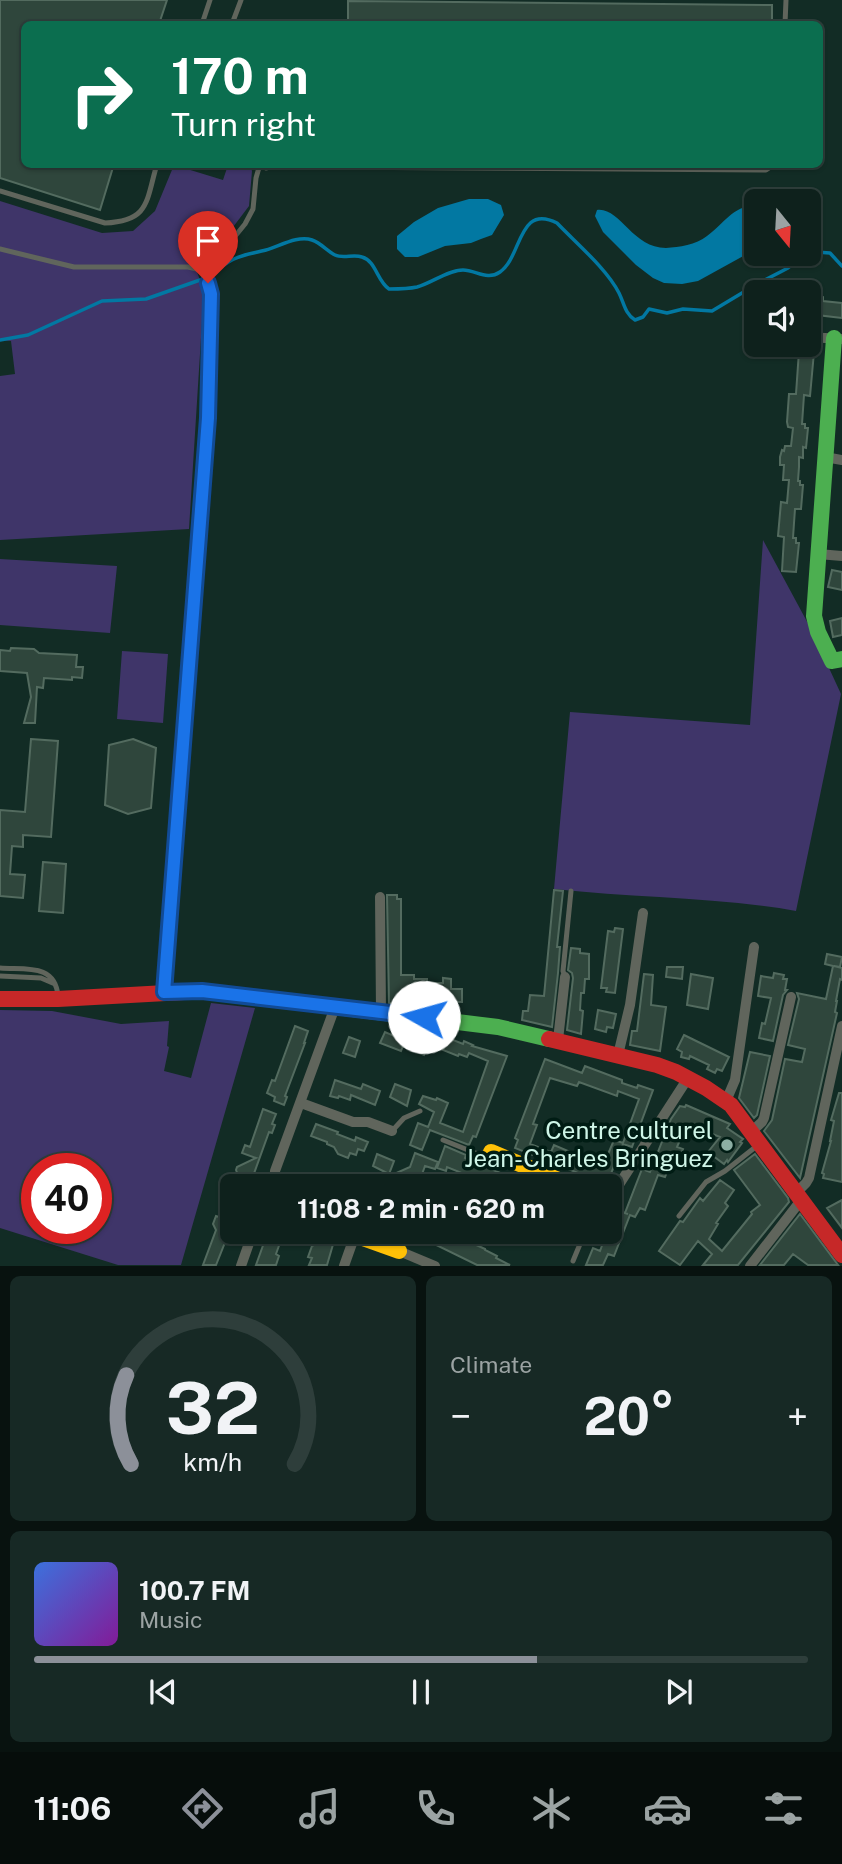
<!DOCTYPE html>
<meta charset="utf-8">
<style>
:root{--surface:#0e211c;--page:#172925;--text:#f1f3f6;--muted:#9ba3a3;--line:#2e3e3b;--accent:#8c9099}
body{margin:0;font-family:"Public Sans",sans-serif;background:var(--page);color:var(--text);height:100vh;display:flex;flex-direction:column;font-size:26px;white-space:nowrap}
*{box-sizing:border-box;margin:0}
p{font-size:23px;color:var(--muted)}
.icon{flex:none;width:38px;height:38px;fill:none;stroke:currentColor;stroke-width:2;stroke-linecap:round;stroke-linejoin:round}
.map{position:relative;height:1266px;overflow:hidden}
.sheet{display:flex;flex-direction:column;gap:10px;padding:10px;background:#08120f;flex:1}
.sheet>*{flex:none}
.banner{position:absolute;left:21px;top:21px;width:802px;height:147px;border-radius:10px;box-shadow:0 2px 5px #0004,0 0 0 2px var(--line);background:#0b6e4f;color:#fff;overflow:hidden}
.needle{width:46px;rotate:162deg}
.controls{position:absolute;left:744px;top:189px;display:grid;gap:14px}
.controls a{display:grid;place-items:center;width:77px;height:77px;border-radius:10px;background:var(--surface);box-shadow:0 2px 5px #0004,0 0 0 2px var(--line);font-size:35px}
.speed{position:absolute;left:21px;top:1153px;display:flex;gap:14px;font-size:35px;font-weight:700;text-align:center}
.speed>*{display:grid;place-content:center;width:91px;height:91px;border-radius:50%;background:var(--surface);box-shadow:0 2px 5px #0004,0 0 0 2px var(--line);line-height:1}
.speed .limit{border:10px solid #d22;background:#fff;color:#111}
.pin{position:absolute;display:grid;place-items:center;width:60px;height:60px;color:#fff;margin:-72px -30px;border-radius:50% 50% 50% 0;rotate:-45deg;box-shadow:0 0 7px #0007}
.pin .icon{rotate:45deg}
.me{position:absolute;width:77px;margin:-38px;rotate:277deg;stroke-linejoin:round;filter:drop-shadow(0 0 5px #0008)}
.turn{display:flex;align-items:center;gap:24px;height:147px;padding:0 35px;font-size:32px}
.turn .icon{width:91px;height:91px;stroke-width:2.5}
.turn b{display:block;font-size:49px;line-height:60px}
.big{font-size:52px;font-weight:700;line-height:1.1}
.sheet .widget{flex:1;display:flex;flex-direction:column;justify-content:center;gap:10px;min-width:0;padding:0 24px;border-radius:10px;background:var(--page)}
.sheet .dial{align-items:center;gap:0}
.dial svg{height:182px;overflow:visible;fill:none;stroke:var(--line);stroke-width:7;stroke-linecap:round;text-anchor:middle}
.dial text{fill:var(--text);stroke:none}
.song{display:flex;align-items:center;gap:21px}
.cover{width:84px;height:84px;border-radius:10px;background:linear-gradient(135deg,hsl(220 70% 55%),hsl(290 70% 35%))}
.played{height:7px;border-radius:4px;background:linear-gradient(90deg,var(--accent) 65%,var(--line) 65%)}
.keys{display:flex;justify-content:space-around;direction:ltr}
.heat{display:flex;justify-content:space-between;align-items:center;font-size:38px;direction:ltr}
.sheet .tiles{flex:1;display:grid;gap:10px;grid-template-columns:1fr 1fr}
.widget:last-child{grid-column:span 2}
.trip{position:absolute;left:220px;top:1174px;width:402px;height:70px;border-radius:10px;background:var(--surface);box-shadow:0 2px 5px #0004,0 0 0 2px var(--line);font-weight:700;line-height:70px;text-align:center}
.menu{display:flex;height:112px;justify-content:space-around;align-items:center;background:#060d0b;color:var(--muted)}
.menu .icon{width:49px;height:49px}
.menu .current{color:var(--accent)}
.menu b{font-size:32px;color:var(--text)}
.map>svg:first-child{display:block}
</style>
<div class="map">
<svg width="842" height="1266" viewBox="0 0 842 1266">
<rect width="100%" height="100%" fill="#122c25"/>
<path fill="#3f3569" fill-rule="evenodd" d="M174,165L223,180L228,165H250L252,171L249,206L221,243L206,255L193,262L204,290L189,529L0,540V376L15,374L11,341L0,340V201L102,233L133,231L155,211Z
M763,540L811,629L841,694L796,911C717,897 635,898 554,889L570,712L750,725Z
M0,559L117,566L110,633L0,625Z
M122,651L168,654L163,723L117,719Z
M211,1003L255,1008L181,1265H118L0,1228V1010L52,1011L121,1024L169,1021L167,1046L169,1047L164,1071L191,1078ZM37,1169H96V1228H37Z"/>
<path fill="#0278a2" d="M469,199H488L501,205L504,215L492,235L481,239L471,243L445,246L418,257H405L397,249V236L414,222L438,208Z
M756,205V249L698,281L682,284L664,283L653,278L636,265L603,232L595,216L597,210C620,207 632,248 666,248C679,247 696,245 707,236C725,223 731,207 756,205Z"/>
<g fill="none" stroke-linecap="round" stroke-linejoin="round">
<path stroke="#0278a2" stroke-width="3.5" d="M212,273C219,269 226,263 234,259C244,254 255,253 266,250C280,246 298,235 312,240C321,243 327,251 335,255C343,259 353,254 362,257C376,261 377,281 389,289C399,289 408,289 417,287C432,283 448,270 463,270C476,270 487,281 500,272C522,257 518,203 557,223C576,243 607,269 619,293C624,303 625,314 635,320L643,317L649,309L667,313L683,309L712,311L757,284L788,268L803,256L816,252L830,253L842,266
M0,340L28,335L102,301L146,299L200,280"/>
</g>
<path fill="#2f463c" stroke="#536b5f" stroke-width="2" fill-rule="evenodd" d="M0,0H167L159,24H24V164H114L100,210L0,178Z
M348,1L772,5V24H348Z
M808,291H819L818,296L823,297V301L842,303V318L817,315V307H808Z
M802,347L812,348V352H814L810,396L804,395L802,424H805V428H808L806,448L803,447V458L799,457V467L798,481H800V485H803L801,509H795L794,523L793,538H796V543H799L796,572L782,571L784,537L778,536L781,502L787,503L789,480H783L784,465H780V457L782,450L784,451L785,446H791L793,428L788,427L787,422L789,394H796L799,351H802Z
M832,570L842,572V590L828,587Z
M842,618V635L833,637L830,621Z
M11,648L34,649L39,653L77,655L76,667H83L82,678L72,677V680L44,678L43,688L37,687L35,723H24L31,697L27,673L0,671V650L10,651Z
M31,739L58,741L51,837L23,835V847L12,846L10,874L25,875L23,898L0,896V810L25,812Z
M133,739L156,748L151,808L128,814L105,805L109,745Z
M43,862L66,864L63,913L39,911Z
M554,890L563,891L557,947H560L558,973L552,1027L522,1020L523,1011H528L530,995L544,996Z
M387,895H397V899H401V975H414V979H427V983H443V978L451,979V989H462V1002L409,1001V1006L389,1003Z
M615,928L623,929L615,993L606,992L607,988H601L608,931L614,932Z
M571,948L580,949V953L589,954V979H585L584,993H581L580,1010L583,1011L581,1034L567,1030L573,978L572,973L568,970Z
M827,954L842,957L840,967L834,966L842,968V980L840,979L836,1001H837L835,1012L837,1013L800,1178L764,1131L772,1120L785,1059L802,1062L805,1049L788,1045L799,999L797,993L826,999L833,966L825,964Z
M667,967H683L682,979L666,977Z
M774,973L784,975L783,979H787L785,990H787L783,995L773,1041L759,1038L762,1023L765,1024L771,998L758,996L761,976L773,978Z
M644,974L653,975L651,1005L666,1007L660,1051L630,1045L632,1031H637Z
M691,974L713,978L708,1009L687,1005Z
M598,1010L616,1014L613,1028L607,1027L606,1032L595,1029Z
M295,1026L308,1031L304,1043H305L285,1096L287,1097L284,1105L274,1101L275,1097L267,1093L272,1080L275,1081Z
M396,1031L429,1043L424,1055L403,1046L401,1051L380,1043L385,1032L394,1036Z
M684,1035L729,1057L722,1071L717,1069L715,1073L707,1069L709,1065L690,1056L689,1059L681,1057L682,1052L677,1049Z
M349,1037L360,1041L355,1057L343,1053Z
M448,1038L463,1044L464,1041L473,1045L472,1046L507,1056L476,1137L473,1136L469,1145L430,1130L422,1150L410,1145L418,1123L428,1127L434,1112L419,1104L423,1096L436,1100L437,1098L448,1103L440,1123L463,1132L488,1061L469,1053L467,1057L459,1054L458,1056L443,1050Z
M750,1052L770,1056L757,1115L754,1118L739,1098Z
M545,1059L582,1073L585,1066L622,1080V1083L637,1088L638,1085L653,1090L632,1147L623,1144L608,1181L599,1178L598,1181L515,1148L518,1140L515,1138ZM550,1078L577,1086L579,1082L617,1096L618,1091L639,1099L623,1143L614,1140L603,1166L554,1145L551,1152L530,1144L537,1125L533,1124Z
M335,1080L361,1089L363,1084L380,1091L375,1105L351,1095L350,1100L339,1096L338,1098L330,1096Z
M395,1084L411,1090L407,1106L390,1097Z
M839,1093H842V1182L823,1178L824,1174L822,1173L831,1141H830L834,1121L831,1120Z
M686,1105L730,1124L727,1128L743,1139L740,1142L742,1143L728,1162L727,1160L724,1164L708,1152L720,1137L687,1124L677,1147L683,1149L679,1159L673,1157L665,1177L658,1175L645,1210L640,1208L635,1217L630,1215L614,1256L608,1254L603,1265H586L593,1248L600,1251L607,1232H611V1222L615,1210L628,1214L625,1213L642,1169L650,1172L671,1119L680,1106L685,1107Z
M263,1109L276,1114L272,1124L275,1125L272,1133L269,1132L252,1179L266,1185V1186H245L235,1183L238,1175L236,1170L237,1167L256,1158L242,1153L245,1145L250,1147Z
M316,1124L338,1132L337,1134L355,1141L356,1137L368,1142L364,1151L358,1149L356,1155L350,1153L348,1158L338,1154L334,1147L327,1144V1142L311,1136Z
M445,1146L466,1155L465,1158L531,1186H494L447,1167L446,1171L437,1168Z
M415,1153L438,1162L435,1169L425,1166L421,1177L415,1181L399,1186L394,1174L410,1167Z
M377,1154L394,1161L389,1174L373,1166Z
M755,1154L788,1198L789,1202L738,1265H703L712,1254L698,1241L680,1265L659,1251L680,1221L683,1222L700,1198L703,1201L720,1180L734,1190L725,1203L728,1206L716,1223L718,1224L709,1239L722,1251L752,1214L751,1212L760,1205L734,1170Z
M296,1175L324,1186H291Z
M842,1200V1228L827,1208Z
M232,1202L233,1232L229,1242L226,1240L216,1265H203L216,1230L213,1224L216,1216L225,1219Z
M800,1214L838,1265H808L793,1254L784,1265H760Z
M429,1232H448L485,1249V1250L497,1256L496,1258L510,1265H477L426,1240Z
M270,1235L281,1240L276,1254L279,1256L276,1265H256L265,1240L268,1241Z
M321,1236L334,1241L327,1265H309L312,1258L308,1257L312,1246L318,1243Z"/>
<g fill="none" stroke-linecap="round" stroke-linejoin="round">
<path stroke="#60655c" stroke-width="5" d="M202,24L210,0
M232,24L241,0
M785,24L786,0
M305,164L311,167L766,170L775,164
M260,165L266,168L280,164
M0,191L105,223C150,221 146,201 157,164
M0,249L74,267H188L201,270L208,283L211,294L208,418L165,988
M201,270L214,262L245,224L253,209L256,178L260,164
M0,968C25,970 55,963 58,996
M0,976L41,978L55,984
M565,977L563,971L571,891
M392,1131L404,1118L420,1111
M443,1140L478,1154L488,1152
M679,1216L706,1182L725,1171L758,1145
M573,1261L585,1232"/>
<path stroke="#60655c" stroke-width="10" d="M808,337L842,339
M825,457L842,460
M818,554L842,556
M380,897L381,1012
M558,1040L565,977
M618,1055L630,1005L643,913
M726,1101L735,1080L754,947
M301,1103L353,1122H368L392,1131
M752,1131L762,1122L764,1118L791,997
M274,1186L275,1171L335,1007
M797,1192L806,1183L809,1178L842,1026
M611,1197L688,1078
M399,1251L435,1266
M241,1266L253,1232
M344,1266L355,1235
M750,1266L802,1199"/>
<path stroke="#4caf50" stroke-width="16" d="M834,338L814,616L818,632L832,661L842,659
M263,998L498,1027L549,1039"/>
<path stroke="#ffc107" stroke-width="16" d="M491,1152L573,1186
M346,1232L399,1251"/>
<path stroke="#c62828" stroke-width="16" d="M0,999H58L202,991L263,998
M549,1039L657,1065L676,1072L706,1088L731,1105L842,1255"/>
</g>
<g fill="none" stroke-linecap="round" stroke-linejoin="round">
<g stroke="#114b97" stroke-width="18">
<path id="route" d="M208,283L211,294L208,418L164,992L202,991L424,1017"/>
</g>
<use href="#route" stroke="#1a73e8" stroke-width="12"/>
</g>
<circle fill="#8dafa4" stroke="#001c14" stroke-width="2.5" cx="727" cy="1145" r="7"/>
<g text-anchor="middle" stroke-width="7" stroke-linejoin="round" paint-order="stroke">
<g font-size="24" fill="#cff6e8" stroke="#001c14" text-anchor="end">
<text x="713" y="1139">Centre culturel<tspan x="713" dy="28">Jean-Charles Bringuez</tspan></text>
</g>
</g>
</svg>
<div class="controls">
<a><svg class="needle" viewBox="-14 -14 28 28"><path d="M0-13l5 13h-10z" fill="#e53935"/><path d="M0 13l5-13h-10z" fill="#9ba3a3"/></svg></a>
<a><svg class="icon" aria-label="sound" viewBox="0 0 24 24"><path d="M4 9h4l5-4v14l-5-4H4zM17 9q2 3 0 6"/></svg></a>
</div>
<div class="speed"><div class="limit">40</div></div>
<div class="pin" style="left:208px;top:283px;background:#d93025"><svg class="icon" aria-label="arrive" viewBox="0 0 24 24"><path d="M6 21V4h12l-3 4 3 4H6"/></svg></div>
<svg class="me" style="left:424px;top:1017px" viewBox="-20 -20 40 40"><circle r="19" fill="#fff"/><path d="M0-13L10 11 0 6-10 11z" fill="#1a73e8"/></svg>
<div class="trip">11:08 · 2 min · 620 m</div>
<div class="banner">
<div class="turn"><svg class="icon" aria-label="right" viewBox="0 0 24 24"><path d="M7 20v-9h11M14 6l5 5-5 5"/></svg><div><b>170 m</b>Turn right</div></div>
</div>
</div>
<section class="sheet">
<div class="tiles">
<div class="widget dial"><svg viewBox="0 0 100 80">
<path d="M14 69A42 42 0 1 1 86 69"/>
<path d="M14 69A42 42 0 0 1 12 30" stroke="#8c9099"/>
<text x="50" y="56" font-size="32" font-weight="700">32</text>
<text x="50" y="72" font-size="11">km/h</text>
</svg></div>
<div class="widget"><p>Climate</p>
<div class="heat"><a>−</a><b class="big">20°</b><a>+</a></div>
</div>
<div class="widget">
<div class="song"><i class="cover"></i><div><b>100.7 FM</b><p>Music</p></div></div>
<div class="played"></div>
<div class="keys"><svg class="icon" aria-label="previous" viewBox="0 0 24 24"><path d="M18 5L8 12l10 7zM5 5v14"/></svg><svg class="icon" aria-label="pause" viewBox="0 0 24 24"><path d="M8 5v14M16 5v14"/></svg><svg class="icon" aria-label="next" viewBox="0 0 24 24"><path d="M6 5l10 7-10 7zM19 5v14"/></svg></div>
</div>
</div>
</section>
<nav class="menu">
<b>11:06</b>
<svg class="icon current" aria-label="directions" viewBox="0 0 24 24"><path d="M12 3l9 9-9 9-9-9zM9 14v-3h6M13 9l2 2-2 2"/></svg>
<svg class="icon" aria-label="music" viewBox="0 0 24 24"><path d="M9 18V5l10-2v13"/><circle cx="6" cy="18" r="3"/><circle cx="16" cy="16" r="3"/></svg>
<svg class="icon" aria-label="phone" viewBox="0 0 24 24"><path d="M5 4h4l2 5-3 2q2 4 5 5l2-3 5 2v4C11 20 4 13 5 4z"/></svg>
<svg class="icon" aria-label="climate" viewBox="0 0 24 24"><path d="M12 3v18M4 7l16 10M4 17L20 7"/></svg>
<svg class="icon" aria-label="car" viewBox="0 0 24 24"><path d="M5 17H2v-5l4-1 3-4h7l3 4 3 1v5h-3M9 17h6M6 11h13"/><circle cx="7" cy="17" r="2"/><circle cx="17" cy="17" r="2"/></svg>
<svg class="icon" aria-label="filters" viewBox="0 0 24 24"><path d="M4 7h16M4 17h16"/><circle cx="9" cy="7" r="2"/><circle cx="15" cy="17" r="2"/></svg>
</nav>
